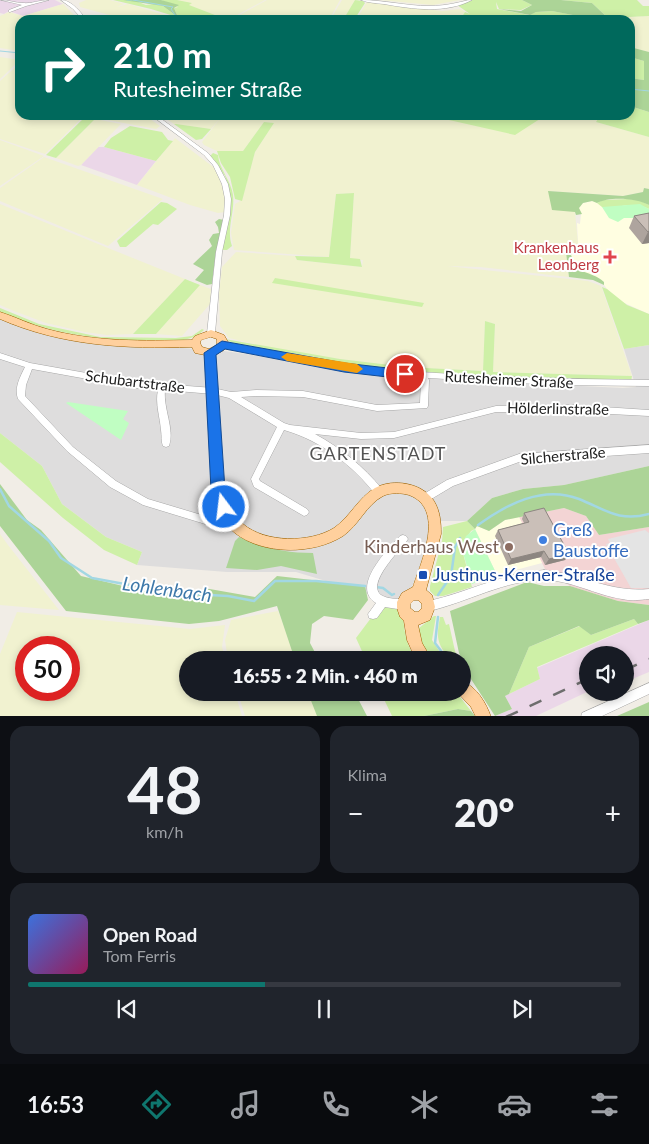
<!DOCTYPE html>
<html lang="de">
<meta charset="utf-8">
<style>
:root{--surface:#171b24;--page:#20242c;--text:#f1f3f6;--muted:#9ea1a6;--line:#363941;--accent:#0f766e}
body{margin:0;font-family:Lato,sans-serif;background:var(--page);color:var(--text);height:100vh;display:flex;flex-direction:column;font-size:19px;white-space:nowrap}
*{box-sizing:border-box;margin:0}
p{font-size:16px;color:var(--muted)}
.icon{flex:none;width:28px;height:28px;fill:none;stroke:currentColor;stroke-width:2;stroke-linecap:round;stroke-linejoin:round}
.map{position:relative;height:716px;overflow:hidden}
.side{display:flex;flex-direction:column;gap:10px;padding:10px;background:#0d0f14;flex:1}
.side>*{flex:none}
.top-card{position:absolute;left:15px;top:15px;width:620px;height:105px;border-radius:15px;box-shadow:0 2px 8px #0003;background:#00695c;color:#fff;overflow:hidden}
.fabs{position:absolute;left:579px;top:646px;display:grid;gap:10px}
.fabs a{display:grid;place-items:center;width:55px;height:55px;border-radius:50%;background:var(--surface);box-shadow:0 2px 8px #0003;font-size:25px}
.speed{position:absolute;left:15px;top:636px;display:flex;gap:10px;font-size:25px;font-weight:700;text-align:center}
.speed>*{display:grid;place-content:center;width:65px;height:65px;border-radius:50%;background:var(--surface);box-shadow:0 2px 8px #0003;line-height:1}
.speed .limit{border:8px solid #d22;background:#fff;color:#111}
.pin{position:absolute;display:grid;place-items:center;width:42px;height:42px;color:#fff;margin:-21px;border:2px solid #fff;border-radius:50%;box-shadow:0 1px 5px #0007}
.me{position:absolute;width:55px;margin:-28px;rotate:345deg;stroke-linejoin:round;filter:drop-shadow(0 0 4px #0008)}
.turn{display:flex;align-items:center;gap:18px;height:105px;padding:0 15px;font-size:22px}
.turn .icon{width:65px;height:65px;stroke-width:2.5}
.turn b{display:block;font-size:35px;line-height:42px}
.big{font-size:38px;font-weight:800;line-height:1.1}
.side .widget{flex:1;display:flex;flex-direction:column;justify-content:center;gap:8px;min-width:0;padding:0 18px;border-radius:15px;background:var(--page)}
.side .dial{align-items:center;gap:0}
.dial b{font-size:65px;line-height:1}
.song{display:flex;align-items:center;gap:15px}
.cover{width:60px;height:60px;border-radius:8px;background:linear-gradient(135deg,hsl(220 70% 55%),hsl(330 70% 35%))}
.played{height:5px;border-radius:2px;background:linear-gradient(90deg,var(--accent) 40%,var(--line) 40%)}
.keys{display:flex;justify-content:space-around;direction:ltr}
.heat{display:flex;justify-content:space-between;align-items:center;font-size:28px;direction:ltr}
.side .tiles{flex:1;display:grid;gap:10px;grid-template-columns:1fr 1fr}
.widget:last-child{grid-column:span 2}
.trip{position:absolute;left:179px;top:651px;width:292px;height:50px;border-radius:25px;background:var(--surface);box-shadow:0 2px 8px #0003;font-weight:800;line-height:50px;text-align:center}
.menu{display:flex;height:80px;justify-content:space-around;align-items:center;background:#090b0e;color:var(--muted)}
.menu .icon{width:35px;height:35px}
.menu .active{color:var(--accent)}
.menu b{font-size:22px;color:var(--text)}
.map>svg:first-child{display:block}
</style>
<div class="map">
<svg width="649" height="717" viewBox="0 0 649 717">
<rect width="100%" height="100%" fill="#f1ede6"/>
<path fill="#dedddd" d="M0,319L38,333L87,343L144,348L169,347L224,351L339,367L458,380L623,388L636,387L624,349L649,345V466L564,485L523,489L492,498L467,521H430V535L415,581L402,604L296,572H227L137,565L142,552L106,537L62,504L42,466L0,433Z"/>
<path fill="#f3d4d4" d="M564,508L586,516L599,535L649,527V605L618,601L570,586L545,569L519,517Z"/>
<path fill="#ebd7e8" d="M0,0H55L63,4L23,16L9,11L4,14L0,13Z
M98,147H104L156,161L137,185L81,165Z
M649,620V672L625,682V655H588L587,692L536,716H495L512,709L505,696L540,679L537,668Z"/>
<path fill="#fffee1" d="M593,201L649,205V314L620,301L607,289L600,279L579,271L576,267L571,255L579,248L575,245L578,244L577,223L580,224L581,214L579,208L583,203Z
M519,517L542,563L497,575L475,529L477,526L489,531L505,520Z"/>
<path fill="#f1f2d0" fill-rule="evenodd" d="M86,0H110L124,4L117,7L128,4L182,20H106L113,16L80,7L79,3Z
M177,0H265L228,20L188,5L191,3Z
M267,0H340L329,20H230Z
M342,0H355L343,20H330Z
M380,0H460L433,5Z
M367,2L442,11L461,9L465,12L460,20H356Z
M63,4L79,20H20V51L0,48V16L9,12L23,16Z
M649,16V52L630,47V20H610L608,18Z
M0,57L20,60L0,79Z
M20,63V115H85L45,154L0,139V81Z
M87,115H144L160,126L156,129L86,116Z
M161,115H444L449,120L531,123L546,115H580L599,119L596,122L649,137V189L644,188L643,192L623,196L548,191L575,212L578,244L566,252L569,277L480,267L447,266L588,281L601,286L632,376L493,372L495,324L485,321L483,371L407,367L340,359L276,349L229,338L220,326L219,293L222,267L236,252L295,256L297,260L362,267L363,260L350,259L354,193L336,194L329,257L234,250L231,233L235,204L242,200L255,152L274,123L264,122L243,151H217L204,145L202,142L221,117L211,129L174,124Z
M95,119L121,124L81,165L78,166L56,158Z
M175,138L216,169L225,194V212L218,213L190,205L137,185Z
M0,140L44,156L0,186Z
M44,157L163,199L108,246L0,201V188Z
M0,204L108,248L185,279L133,334L107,335L85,332L46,323L14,311L0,305Z
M200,285L211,289L210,304L182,336L156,334Z
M0,534L8,545L59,610L0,605Z
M278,611L297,660H228L225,640L231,620Z
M17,612L190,629L225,625L222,647L226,660H188V692L235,693L242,716H0V654ZM26,648H69V690H26Z
M238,693H309L318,716H245Z"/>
<path fill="#cef0a7" d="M113,0H133L146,5L154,4L163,6L175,15L187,20L151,9Z
M161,0H177L192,3L189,5L228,20H189L177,15L174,8L178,7Z
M355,0L363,1L365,3L354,20H343Z
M472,0H522L532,5L521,10L499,9L496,2L497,9L529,15L536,12L552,11L584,17L580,20H487L479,17L482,18L481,20H460L465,12L470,14L457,5Z
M561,0H637L643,6H649V16L608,18L592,3Z
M630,57L644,61V80L630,78Z
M630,106L649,112V137L596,122L598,119L580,115H630Z
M444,115H546L515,135L449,120Z
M85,117L95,119L56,158L46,155Z
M264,122L274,123L255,152L242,201L235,199L230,177L221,163L217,151H243Z
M174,124H176L211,129L202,139L196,140Z
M130,126L162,132L168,140L173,141L156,161L104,147L111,138Z
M213,153L218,155C219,169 231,180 233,195C235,213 226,229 232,246L227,250H222L227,184L225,176L210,156Z
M354,193L350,258L360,259L362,267L297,260L295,256L329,257L336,194Z
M628,199L639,200L649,205V209C634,200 618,209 602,207L597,203L603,200Z
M161,202L167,203L177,209L158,225L153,224L126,247H120L117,241Z
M275,278L424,303L422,307L272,283Z
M185,279L200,285L156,334H133Z
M602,287L607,289L627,305L649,314V345L624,349Z
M0,308L39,324L100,337L176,338L192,336L202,329L204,330C190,344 168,341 149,341C97,340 48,333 0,312Z
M485,321L495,324L493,372L632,376L631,382C528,379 424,376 321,360L320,358L286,352L284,354L235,344L225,339L340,359L407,367L483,371Z
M0,433L42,466L62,504L106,537L142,552L137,565L104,550L63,518L0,462Z
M467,521L475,529L471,531L461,546L472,587L443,596H435L430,591V586L442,541L443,527Z
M383,602L404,605C402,624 405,645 417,660H366L356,638Z
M434,616H436L432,640L445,660H429L418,637L419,628Z
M440,617H443L446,625L449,624L455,651L459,660H450C437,643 436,639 440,617Z
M634,619L638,624L537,667L540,679L509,694L529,647L580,626L591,635Z
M381,693H457L471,711L458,709L424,716H392Z"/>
<path fill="#acd497" d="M123,0H161L179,5L174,8L177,15L189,20L175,15L163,6Z
M522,0H561L592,3L610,20H580L583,17L552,11L536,12L530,15L499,9L521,11L532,5Z
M630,47L649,52V112L630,106V78L644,80V61L630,57Z
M644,188L649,189V205C637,198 609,196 597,203L592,201L583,203L579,208L582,214L576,215L575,212L552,210L548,191L623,196L643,192Z
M219,219L224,220L216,251L212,284L207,285L195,280L204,270L193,264L212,246L209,240L213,234L219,233L218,227L215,222Z
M575,245L579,248L571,255C578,277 589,269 604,282V285L593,280L569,277L566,252Z
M649,466V527L599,535L586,516L564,508L505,520L489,531L477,526L475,529L467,521L492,498L523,489L564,485Z
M0,484L27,520L41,530L81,576L161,595L169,590L195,600L204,588L255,597L277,576L365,586L368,600L353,620L324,616L312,624L310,643L319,660H295L277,606L219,621L189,624L66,611L0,526Z
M239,537C264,548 286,553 313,553L317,574L281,566L257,570L226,568L235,541Z
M527,582L544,586H570L618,601L649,605V620L638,624L634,619L591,635L579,626L529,647L509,694L505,696L512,709L495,716L467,673L459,653L450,611Z
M308,693H355L367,716H317Z
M649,702V716H617Z
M458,709L471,711L475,716H424Z"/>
<path fill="#c0fec2" d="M640,204L649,209V218H624L618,222L609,218L602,207Z
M68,402L128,411L123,419L129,423L121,440L66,403Z
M475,529L497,575L472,584L461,546L466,536Z"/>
<path fill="#e4e4e4" d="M645,530L649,533V588H631L606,544L610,543L608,539Z"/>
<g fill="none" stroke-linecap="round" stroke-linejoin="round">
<path stroke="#a2d7e3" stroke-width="1" d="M127,0H132
M133,0L173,7L171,9L175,15L188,20
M0,51L20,53
M630,89L649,91"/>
<path stroke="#a2d7e3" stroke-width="2.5" d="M0,489L9,506L49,541L61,558L92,578L173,593L228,596L254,601L275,581H316L365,586
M478,525C507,504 543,485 579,499C606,510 619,522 649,514
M376,587L383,588L392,595L394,594
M438,595L451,576L455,547L460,538
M438,617L435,643L448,660"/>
<g stroke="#a7a7a7" stroke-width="1">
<path id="minor" d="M1,0C9,0 15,3 23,3C31,4 40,0 49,0L26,6L10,12H9V10L22,5Z
M61,0C72,0 81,13 87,20H83L73,9Z
M361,0C384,0 406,6 429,6C438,6 447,5 456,3C462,2 466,0 472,0C446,14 412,9 384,4C376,3 368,3 361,0Z
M151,115H156L208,153L218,165L228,184L231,199L230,215L222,252L215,333L211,336L207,333L216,252L224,215L225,199L222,184L213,165L204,155Z
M222,342C283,353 344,366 406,371C487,377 568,379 649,380V386L555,385L428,378L429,380L428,406L427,408L377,411L303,397L256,396L241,397L284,423L290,425L361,433L394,432L496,406L572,405L649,410V416L572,412H496L394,438L361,439L315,434C341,448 363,466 382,489L383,492L382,495L379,496L376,495C352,465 322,441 284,430L259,479L260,481L307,509L309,512L307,515L304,516L254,487L251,479L277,427L229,398L213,394L165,390C163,409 175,429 169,446L166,447L163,446C161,441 162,436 161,430C160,417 155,404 158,390L137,388L32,369L26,385L25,396L73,447L116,481L148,499L225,522L235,521L238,522L240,525L238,528L225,530L143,505L110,487L67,451L18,399C14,388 20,377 25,367L0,359V353L30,363L137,382L213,388L231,392L256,390L303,391L377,405L420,403L421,380L422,378L344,370L219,347L218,345L219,343Z
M649,445V453L519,462L453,486L428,501L425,502L422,501L421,498L422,495L447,480L519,454Z
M403,535L406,536L408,539L406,542C399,551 366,584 381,595C389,600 399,598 408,601L409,605L408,609L404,610L385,607L377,618L373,619L369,618L368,614L376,603C350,587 388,549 400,536Z
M544,570C581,574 611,593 649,589V599C640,600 631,601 622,599C595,595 571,580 544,580C508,579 465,603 429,611L425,610L424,606L425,602L429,601C468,592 504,573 544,570Z
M649,683V694L600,717H581L582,713Z"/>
</g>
<g stroke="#9c6100" stroke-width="1">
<path id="major" d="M0,312C16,317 31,325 47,329C94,342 144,341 192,340L195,336L211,330L224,335L228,342L224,350L215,355L223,484C225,499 230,514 243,524C265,543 310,543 334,528C350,517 358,498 375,488C393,478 423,483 434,501C440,511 441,522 441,534L426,590L432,595L435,607L430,620L418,625L422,643L432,660H416L407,640L404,621L400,617L397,608V602L402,593L413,587C421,562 446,509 409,495C402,493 391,492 383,496C366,505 359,525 343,536C313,555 263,555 235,533C222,523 216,506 212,490L205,355L195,353L192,347C125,349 62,346 0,319ZM211,337L217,339V345L209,349L202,347L200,343L201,340ZM414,600H418L422,604V608L418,612H415L410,608V604Z
M462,681C477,687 486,703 491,717H476L471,707L457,692H462Z"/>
</g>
<use href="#minor" fill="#fff" fill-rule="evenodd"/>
<use href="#major" fill="#ffd09d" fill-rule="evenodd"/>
<path stroke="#6e6e6e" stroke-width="2.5" stroke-dasharray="13 13" stroke-linecap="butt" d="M625,670L649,659
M506,717L588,679"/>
</g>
<path fill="#aea49e" d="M649,213V243L642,244L629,228L634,216Z
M524,513L569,554L565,560L545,565L541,557L508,565L495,536L498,530L524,523L522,519Z"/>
<path fill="#8d8681" d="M649,231V243L642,244L648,232Z
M544,551L541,557L508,565L511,559Z
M569,554L565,560L545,565L549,559Z"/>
<path fill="#cabfb8" stroke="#8d8681" d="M649,213V231L648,232L634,216Z
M544,508L569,554L549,559L544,551L511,559L498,530L529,522L524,513Z"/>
<path fill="#1a73e8" stroke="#114b97" d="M222,341L344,363L405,370L411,374L405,379L344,372L225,349L216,355L225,490L231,507L229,512L224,514L219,512L211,490L204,353Z"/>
<path fill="#f59e0b" d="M287,353L357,364L363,369L357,373L287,361L281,357Z"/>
<path fill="#e0444e" stroke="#fff" stroke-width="2" d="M607.5 249.5h5v5h5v5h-5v5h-5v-5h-5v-5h5z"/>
<circle fill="#3f7fe0" stroke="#fff" stroke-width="2" cx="543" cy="540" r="5"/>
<circle fill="#8d6e63" stroke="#fff" stroke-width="2" cx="509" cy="547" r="5"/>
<rect fill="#1a4fb4" stroke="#fff" stroke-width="2" x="418" y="570" width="10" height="10" rx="2.5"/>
<g text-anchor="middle" stroke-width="4" stroke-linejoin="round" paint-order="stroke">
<g font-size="15" fill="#be3a42" stroke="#fff" text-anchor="end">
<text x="599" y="253">Krankenhaus<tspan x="599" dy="17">Leonberg</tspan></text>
</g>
<g font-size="15" fill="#202020" stroke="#fff">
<text transform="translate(509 380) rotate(3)" y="5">Rutesheimer Straße</text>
<text transform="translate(135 382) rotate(7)" y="5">Schubartstraße</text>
<text transform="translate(558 409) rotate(1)" y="5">Hölderlinstraße</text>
<text transform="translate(563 456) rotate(-5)" y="5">Silcherstraße</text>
</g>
<g font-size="18" letter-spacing="1" fill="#535353" stroke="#fff">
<text x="378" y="460">GARTENSTADT</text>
</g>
<g font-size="18" fill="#366cbe" stroke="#fff" text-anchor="start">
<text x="553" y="536">Greß<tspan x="553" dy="21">Baustoffe</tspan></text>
</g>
<g font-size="18" fill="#785e54" stroke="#fff" text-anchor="end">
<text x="499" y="553">Kinderhaus West</text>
</g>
<g font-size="18" fill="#164399" stroke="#fff" text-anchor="start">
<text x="433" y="581">Justinus-Kerner-Straße</text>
</g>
<g font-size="19" font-style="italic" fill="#3d78a9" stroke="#fff">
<text transform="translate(167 589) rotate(8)" y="7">Lohlenbach</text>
</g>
</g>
</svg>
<div class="fabs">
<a><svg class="icon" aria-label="sound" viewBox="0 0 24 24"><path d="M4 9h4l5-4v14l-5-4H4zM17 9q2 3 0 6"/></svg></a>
</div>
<div class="speed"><div class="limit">50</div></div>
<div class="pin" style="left:405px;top:374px;background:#d93025"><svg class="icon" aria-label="arrive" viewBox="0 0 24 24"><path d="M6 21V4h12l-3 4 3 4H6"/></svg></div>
<svg class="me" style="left:224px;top:507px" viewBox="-20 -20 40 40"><circle r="17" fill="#1a73e8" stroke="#fff" stroke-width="3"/><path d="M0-11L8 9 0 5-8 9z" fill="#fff"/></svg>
<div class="trip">16:55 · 2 Min. · 460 m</div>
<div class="top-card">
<div class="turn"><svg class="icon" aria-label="right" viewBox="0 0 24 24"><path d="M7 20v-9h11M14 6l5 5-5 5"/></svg><div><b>210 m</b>Rutesheimer Straße</div></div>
</div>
</div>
<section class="side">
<div class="tiles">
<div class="widget dial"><b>48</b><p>km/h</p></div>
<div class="widget"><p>Klima</p>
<div class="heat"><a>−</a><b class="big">20°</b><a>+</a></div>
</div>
<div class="widget">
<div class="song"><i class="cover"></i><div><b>Open Road</b><p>Tom Ferris</p></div></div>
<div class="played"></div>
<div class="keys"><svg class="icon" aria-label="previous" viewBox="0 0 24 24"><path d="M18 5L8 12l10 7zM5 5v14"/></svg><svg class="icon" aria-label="pause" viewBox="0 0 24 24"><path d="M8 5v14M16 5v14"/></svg><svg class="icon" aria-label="next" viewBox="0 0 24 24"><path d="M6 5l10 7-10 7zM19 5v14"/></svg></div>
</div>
</div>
</section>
<nav class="menu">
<b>16:53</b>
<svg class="icon active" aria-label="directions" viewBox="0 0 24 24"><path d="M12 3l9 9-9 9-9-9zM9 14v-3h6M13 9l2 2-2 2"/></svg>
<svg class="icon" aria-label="music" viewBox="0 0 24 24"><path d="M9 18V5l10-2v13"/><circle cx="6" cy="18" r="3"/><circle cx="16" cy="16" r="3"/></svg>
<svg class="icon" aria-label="phone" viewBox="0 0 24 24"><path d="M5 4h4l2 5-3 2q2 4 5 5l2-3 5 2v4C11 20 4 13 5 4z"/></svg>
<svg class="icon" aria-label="climate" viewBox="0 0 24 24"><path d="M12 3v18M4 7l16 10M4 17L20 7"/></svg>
<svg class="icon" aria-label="car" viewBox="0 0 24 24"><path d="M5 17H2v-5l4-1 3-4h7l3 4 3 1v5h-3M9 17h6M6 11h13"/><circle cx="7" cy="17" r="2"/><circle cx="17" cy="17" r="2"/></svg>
<svg class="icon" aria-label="filters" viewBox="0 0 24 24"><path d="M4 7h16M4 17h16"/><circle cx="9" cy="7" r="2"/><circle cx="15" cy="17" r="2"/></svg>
</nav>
